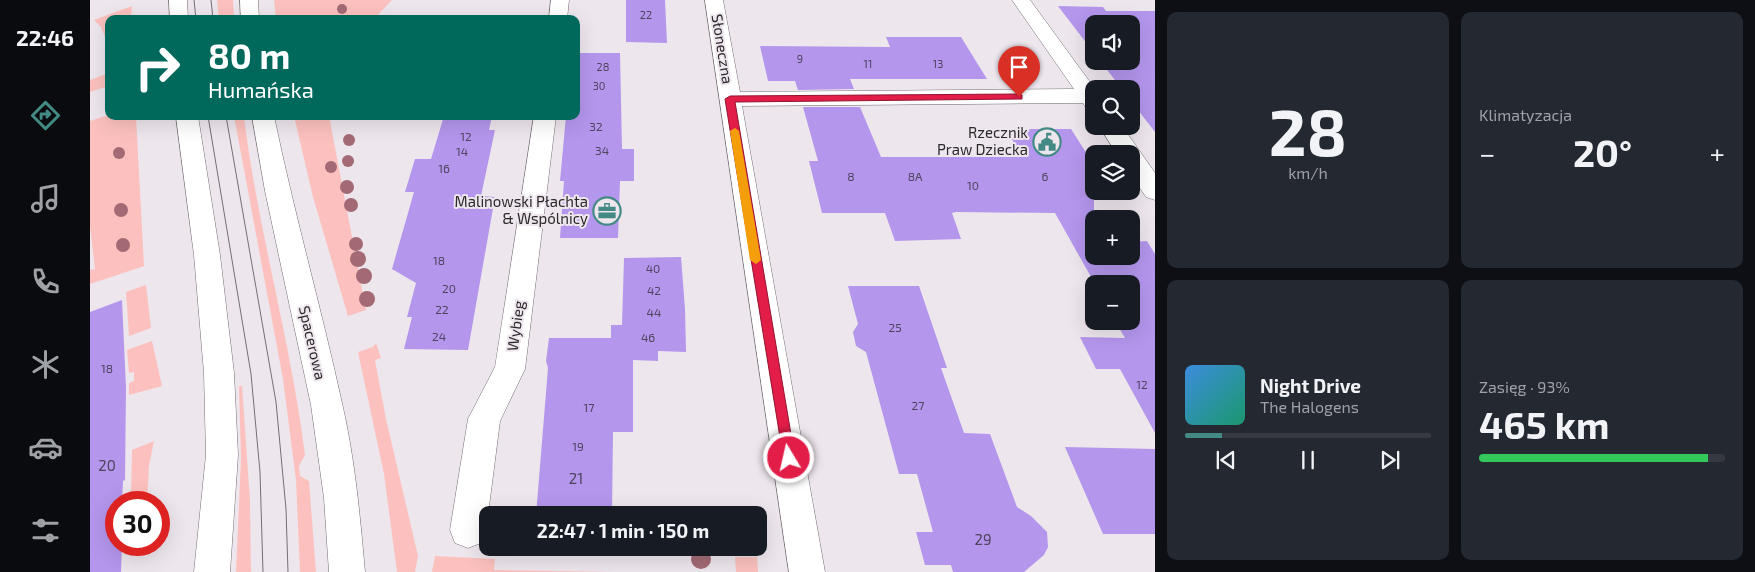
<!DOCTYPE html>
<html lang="pl">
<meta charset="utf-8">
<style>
:root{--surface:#171b24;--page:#242831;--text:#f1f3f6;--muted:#9ea1a6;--line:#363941;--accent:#438a84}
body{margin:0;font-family:"Exo 2",sans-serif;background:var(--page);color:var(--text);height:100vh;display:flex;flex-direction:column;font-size:19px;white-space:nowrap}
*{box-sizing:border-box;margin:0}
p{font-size:16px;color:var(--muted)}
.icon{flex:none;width:28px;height:28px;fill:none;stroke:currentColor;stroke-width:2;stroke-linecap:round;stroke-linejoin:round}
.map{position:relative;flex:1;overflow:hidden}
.details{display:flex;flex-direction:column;gap:12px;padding:12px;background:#0d0f14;width:600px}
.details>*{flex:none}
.guide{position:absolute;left:15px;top:15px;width:475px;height:105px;border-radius:10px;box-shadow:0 5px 20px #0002;background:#00695c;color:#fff;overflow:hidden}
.tools{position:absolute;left:995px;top:15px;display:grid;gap:10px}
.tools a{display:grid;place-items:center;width:55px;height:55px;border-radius:10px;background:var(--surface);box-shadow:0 5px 20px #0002;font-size:25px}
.speed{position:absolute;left:15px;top:491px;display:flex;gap:10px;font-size:25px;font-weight:700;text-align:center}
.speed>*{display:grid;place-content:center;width:65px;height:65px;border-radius:50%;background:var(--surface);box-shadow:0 5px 20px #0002;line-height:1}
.speed .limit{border:8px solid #d22;background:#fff;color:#111}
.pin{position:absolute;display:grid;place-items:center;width:42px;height:42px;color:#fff;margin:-51px -21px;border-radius:50% 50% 50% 0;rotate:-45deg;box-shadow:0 0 5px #0007}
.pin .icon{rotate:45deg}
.me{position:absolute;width:55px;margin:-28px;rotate:351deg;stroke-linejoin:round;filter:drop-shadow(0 0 4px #0008)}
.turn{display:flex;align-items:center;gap:18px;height:105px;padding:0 20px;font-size:22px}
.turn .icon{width:65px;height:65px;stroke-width:2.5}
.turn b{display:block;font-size:35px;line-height:42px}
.big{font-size:38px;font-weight:700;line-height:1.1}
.details .widget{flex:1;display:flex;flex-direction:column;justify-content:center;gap:8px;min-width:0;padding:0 18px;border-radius:10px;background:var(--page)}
.details .dial{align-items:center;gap:0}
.dial b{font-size:65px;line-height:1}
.song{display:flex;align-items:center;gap:15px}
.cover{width:60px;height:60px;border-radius:8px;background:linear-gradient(135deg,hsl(210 70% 55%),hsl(160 70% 35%))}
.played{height:5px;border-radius:2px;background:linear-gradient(90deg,var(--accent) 15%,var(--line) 15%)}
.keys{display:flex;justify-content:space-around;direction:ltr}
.heat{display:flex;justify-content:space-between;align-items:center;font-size:28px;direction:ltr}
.charge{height:8px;border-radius:4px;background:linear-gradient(90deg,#34c759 93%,var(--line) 0)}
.details .tiles{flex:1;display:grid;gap:12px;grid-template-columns:repeat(2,1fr)}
.trip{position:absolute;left:389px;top:506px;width:288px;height:50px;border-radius:10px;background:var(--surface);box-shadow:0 5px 20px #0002;font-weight:700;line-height:50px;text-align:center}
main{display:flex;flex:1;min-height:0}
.tabs{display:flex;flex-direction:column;width:90px;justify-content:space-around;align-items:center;background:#090b0e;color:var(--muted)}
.tabs .icon{width:35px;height:35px}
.tabs .on{color:var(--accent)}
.tabs b{font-size:22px;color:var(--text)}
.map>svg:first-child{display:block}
</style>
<main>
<nav class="tabs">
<b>22:46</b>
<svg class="icon on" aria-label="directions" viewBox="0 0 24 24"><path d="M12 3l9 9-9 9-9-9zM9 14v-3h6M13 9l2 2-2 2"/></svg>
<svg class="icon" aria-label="music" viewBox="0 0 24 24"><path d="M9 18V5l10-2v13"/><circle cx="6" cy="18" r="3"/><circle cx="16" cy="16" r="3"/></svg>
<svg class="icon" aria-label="phone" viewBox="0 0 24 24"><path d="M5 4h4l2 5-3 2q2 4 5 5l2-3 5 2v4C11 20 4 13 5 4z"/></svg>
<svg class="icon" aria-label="climate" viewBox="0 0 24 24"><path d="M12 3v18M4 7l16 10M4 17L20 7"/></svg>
<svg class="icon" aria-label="car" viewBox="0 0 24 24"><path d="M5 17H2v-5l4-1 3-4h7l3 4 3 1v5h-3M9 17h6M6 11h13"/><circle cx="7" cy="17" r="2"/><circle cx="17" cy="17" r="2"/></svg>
<svg class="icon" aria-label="filters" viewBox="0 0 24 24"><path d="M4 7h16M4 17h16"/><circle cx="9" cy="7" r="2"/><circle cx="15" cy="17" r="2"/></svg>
</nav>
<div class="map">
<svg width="1065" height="572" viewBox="0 0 1065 572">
<rect width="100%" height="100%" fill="#eee6ed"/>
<path fill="#fcc1be" d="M127,0H143L144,19H129Z
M184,0H302L284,19H186Z
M42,6L41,19H19V47L11,27L4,20Z
M19,73V86L0,92V80Z
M19,115L46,116L54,266L0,284V270L5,269L0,226V121Z
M144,116L154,117C168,231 201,342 215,455L209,466L210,476L219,481L226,572H210L206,480L193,379Z
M204,116H239L276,310L258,316L223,197Z
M56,285L61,328L39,336L36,292Z
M62,341L72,386L39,395V383L44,381V372L39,373L37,350Z
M286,343L291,358L285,360L296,419L328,556L325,572H307L294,474L268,352L283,347Z
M149,386H152L160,501L161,572H146L151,459Z
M64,441L59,466L57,502H36V497L41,496L42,450Z
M345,556L405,559L404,570L523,572H342Z
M645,557H667L668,572H646Z"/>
<path fill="#b496ed" d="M536,0H575L577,43L536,42Z
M968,6L1013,7L1016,11H1065V132L1041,101V89H1032L1010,61H1041V24H1004V53Z
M796,37H871L897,79H760L764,89L708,90L705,81H678L670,46L800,47Z
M486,53H530L532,149H544V181H530L528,238H470L474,181H470L476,116H486Z
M713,107H770L791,157H931L917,129H981L1004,165V256H1041V242L1057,241L1065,254V433L1030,369H1006L990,337L1035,338L1025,321H1041V284H1005L965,213L866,212L862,213L871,239L805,241L795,213H732L719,161H728Z
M354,116H402L399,130H405L391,196L405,197L378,350L314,349L322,317H317L326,283L302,269L324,192H315L325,159H341Z
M591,257L595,309L596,352L568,351V361L543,360V432H523L522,515H446L458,368L456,361L459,338H521V325H532L534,258Z
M758,286H829L857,368H851L874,433L900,434L927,507L941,516L957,532L958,547L954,555L934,572H863L861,565H835L826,532H843L827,474H809L776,352L766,346L763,332L768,324Z
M32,300L36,388L35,480L33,481L32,502H26V545H32L31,572H0V312Z
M975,447L1065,449V534H1013Z
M477,548H513V556H476Z"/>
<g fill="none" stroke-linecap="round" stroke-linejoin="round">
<g stroke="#756e75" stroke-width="1">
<path id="minor" d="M461,0H479L477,19H459Z
M615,0H633L650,92L984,89L922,0H940L1005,89L1004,110L996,108L993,103L652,106L735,572H699Z
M444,116H466L435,369L410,421L396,530L391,543L378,548L365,543L360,530L378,419L405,367Z
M1009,126H1032L1065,173V200L1056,197L1041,175V154H1027Z"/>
</g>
<g stroke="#756e75" stroke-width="1">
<path id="secondary" d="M79,0H97L98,19H80Z
M150,0H168L169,19H151Z
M86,116H108L130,255L144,373L148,455L140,572H104L116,455L114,373L104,255Z
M162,116H184C204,213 231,307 252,403C265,459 270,516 275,572H239L234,498L221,405L175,191Z"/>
</g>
<use href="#minor" fill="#fff" fill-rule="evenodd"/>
<use href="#secondary" fill="#fff" fill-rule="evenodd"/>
<path stroke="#746f74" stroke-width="1" d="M104,0L106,19
M121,0L123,19
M118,116L161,374L170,472L173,572
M136,116L186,402L196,509L198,572"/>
</g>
<g fill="#a36a75">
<circle cx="252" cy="9" r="5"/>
<circle cx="259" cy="140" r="6"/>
<circle cx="29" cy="153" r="6"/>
<circle cx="258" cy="161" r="6"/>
<circle cx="241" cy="167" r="6"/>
<circle cx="257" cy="187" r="7"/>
<circle cx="261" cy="205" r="7"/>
<circle cx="31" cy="210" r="7"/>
<circle cx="266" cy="244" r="7"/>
<circle cx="33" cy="245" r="7"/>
<circle cx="268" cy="259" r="8"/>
<circle cx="274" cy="276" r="8"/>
<circle cx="277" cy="299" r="8"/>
<circle cx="611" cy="559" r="10"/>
</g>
<path fill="#e11d48" stroke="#92132f" d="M929,94L932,95V99L645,102L705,458L703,462L699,464L694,462L635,99L640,96Z"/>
<path fill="#f59e0b" d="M645,128L649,131L671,260L666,264L660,260L640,131Z"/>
<defs>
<g id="civic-ring" transform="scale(1.4375)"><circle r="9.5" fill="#eee6ed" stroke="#438a84" stroke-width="1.5"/><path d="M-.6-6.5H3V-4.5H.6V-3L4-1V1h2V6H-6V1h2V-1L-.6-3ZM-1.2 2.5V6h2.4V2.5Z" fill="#438a84"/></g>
<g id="office-ring" transform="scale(1.4375)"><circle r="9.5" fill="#eee6ed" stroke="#438a84" stroke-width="1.5"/><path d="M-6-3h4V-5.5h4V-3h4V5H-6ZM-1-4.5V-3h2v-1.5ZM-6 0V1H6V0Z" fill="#438a84"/></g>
</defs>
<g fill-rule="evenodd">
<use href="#civic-ring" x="957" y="142"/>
<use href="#office-ring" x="517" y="211"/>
</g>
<g text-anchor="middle" stroke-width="4" stroke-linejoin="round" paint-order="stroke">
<g font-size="11" fill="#4e445c">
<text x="556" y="19">22</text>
<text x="710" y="63">9</text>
<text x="778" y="68">11</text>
<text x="848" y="68">13</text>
<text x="513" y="71">28</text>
<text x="509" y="90">30</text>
</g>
<g font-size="12" fill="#4e445c">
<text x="506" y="131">32</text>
<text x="376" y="141">12</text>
<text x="512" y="155">34</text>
<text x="372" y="156">14</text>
<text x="354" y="173">16</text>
<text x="761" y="181">8</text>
<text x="825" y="181">8A</text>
<text x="955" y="181">6</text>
<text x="883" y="190">10</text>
<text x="349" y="265">18</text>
<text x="563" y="273">40</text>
<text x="359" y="293">20</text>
<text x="564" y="295">42</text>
<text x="352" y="314">22</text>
<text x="564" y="317">44</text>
<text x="805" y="332">25</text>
<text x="349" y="341">24</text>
<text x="558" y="342">46</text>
<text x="17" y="373">18</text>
<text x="1052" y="389">12</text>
<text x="828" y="410">27</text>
<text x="499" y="412">17</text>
<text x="488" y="451">19</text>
</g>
<g font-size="15" fill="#2c292c" stroke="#eee6ed">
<text transform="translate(632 49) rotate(81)" y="5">Słoneczna</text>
<text transform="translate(426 326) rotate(-82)" y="5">Wybieg</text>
<text transform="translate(222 343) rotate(77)" y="5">Spacerowa</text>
</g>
<g font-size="15" fill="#2c292c" stroke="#eee6ed" text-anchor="end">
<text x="938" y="138">Rzecznik<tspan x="938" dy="17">Praw Dziecka</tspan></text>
<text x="498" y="207">Malinowski Płachta<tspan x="498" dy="17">&amp; Wspólnicy</tspan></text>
</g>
<g font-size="15" fill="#4e445c">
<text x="17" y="471">20</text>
<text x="486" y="484">21</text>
<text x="893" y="545">29</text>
</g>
</g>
</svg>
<div class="tools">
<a><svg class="icon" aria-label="sound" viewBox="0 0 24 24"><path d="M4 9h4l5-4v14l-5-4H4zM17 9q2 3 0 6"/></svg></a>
<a><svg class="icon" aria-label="search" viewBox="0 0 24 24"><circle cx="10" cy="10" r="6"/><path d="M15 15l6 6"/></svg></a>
<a><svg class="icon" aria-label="layers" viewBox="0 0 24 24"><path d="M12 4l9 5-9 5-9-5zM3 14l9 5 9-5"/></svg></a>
<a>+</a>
<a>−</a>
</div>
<div class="speed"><div class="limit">30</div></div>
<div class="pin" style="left:929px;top:97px;background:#d93025"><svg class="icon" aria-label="arrive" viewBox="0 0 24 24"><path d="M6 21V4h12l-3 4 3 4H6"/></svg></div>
<svg class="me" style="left:699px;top:458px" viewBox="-20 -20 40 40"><circle r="17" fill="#e11d48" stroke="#fff" stroke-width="3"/><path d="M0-11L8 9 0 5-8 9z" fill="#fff"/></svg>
<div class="trip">22:47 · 1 min · 150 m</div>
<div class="guide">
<div class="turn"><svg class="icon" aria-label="right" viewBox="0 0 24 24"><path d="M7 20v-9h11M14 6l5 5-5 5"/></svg><div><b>80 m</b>Humańska</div></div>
</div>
</div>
<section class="details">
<div class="tiles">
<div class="widget dial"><b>28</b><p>km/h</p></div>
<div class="widget"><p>Klimatyzacja</p>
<div class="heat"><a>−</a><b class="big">20°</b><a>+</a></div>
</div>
<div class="widget">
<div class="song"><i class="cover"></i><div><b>Night Drive</b><p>The Halogens</p></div></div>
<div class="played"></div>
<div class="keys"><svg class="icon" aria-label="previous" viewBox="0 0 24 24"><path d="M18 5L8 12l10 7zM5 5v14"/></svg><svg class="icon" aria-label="pause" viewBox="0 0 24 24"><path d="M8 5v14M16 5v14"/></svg><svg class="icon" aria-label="next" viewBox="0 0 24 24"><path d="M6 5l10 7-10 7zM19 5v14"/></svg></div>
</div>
<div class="widget"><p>Zasięg · 93%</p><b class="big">465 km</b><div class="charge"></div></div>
</div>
</section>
</main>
